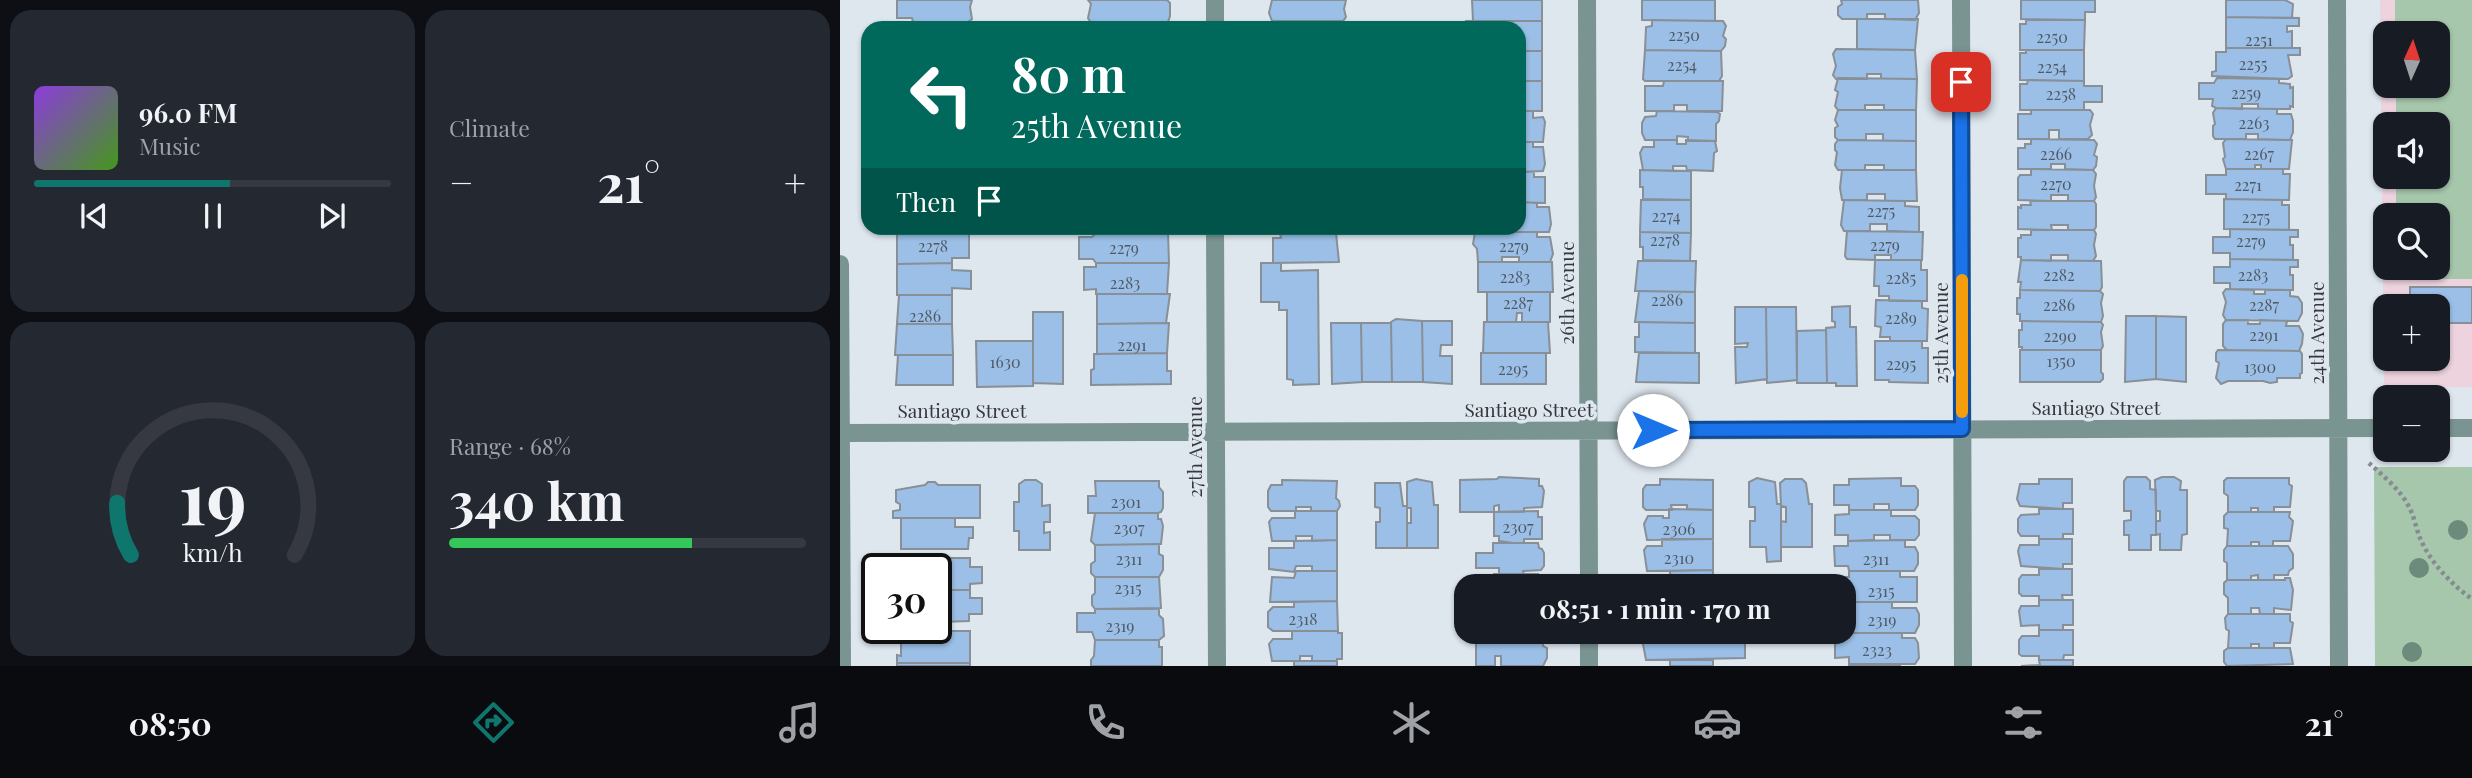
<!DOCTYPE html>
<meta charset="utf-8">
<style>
:root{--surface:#171b24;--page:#242831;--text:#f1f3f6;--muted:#9ea1a6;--line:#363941;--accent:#0f766e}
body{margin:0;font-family:"Playfair Display",serif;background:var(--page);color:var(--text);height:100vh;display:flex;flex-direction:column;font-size:26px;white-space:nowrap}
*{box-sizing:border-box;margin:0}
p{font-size:23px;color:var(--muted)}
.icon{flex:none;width:38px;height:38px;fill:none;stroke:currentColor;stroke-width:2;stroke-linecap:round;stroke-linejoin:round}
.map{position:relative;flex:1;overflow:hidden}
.details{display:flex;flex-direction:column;gap:10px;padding:10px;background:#0d0f14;width:840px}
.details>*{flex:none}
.top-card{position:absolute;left:21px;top:21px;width:665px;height:214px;border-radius:21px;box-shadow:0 2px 5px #0004;background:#00695c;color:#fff;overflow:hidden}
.needle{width:46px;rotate:3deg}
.tools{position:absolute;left:1533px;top:21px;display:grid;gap:14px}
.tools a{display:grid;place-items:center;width:77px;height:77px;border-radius:14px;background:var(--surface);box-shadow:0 2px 5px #0004;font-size:35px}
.speed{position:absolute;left:21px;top:553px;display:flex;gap:14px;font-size:35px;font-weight:700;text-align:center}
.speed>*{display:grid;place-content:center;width:91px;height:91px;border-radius:50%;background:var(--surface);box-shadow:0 2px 5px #0004;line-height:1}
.speed .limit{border:4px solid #111;border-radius:10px;background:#fff;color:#111}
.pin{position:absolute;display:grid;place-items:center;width:60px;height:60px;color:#fff;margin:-30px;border-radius:14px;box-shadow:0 4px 10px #0006}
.me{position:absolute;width:77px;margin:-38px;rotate:90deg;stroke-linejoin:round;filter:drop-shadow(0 0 5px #0008)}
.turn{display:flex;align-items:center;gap:24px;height:147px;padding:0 35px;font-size:32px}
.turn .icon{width:91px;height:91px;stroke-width:2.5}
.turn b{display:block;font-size:49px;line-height:60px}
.then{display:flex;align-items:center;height:66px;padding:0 35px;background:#0003;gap:14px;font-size:26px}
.big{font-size:52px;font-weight:700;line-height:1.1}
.details .tile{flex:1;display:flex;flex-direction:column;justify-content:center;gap:10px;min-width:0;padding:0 24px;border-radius:21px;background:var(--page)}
.details .dial{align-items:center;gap:0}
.dial svg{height:182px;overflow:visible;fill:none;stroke:var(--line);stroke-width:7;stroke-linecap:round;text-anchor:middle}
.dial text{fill:var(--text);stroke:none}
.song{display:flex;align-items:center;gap:21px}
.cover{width:84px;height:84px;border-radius:10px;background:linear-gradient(135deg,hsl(270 70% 55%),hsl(100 70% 35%))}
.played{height:7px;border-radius:4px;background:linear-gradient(90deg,var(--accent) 55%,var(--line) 55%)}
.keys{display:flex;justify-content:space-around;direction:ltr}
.heat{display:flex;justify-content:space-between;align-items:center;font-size:38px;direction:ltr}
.charge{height:10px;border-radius:5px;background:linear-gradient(90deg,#34c759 68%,var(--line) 0)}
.details .tiles{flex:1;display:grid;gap:10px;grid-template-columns:repeat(2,1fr)}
.trip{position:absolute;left:614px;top:574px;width:402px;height:70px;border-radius:21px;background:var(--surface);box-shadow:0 2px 5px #0004;font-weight:700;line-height:70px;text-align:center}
.tabs{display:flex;height:112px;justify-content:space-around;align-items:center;background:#090b0e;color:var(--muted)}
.tabs .icon{width:49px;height:49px}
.tabs .active{color:var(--accent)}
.tabs b{font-size:32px;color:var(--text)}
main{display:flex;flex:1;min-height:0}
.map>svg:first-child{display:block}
</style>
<main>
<section class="details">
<div class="tiles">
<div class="tile">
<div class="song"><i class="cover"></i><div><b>96.0 FM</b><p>Music</p></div></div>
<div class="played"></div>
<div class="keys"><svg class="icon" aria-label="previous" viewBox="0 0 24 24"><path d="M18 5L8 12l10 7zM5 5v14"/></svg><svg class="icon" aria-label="pause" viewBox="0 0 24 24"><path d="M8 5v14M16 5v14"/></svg><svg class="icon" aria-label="next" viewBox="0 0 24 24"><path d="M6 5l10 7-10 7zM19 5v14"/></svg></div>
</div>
<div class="tile"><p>Climate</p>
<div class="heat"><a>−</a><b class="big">21°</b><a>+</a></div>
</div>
<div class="tile dial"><svg viewBox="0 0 100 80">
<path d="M14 69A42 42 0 1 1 86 69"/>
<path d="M14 69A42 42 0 0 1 8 46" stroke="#0f766e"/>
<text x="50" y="56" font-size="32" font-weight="700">19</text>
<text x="50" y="72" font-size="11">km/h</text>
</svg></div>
<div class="tile"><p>Range · 68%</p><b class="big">340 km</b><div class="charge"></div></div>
</div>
</section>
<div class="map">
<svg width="1632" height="666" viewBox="0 0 1632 666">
<rect width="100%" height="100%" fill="#dee6ee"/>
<path fill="#ecd3dd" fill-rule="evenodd" d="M1540,0H1632V387L1544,388ZM1545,33H1598V86H1545ZM1545,124H1598V177H1545ZM1545,215H1598V268H1545ZM1545,306H1598V359H1545Z"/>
<path fill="#a6c7ac" d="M1555,0H1632V279H1556V268H1598V215H1556V177H1598V124H1556V86H1598V33H1555Z
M1534,467H1632V666H1535Z"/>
<path fill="#9bbfe6" stroke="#888f97" stroke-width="2" d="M57,0H132L130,7L132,19L128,22H73L72,18H57Z
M248,0H327L330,3V16L328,22L251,23L248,18L251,4Z
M432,0H506L504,9L506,17L503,21H432L429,13Z
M632,0H702V21H633Z
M802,0H875V21L802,20Z
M1001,0H1078L1079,13L1075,20L1045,19V14H1027V19H1002L998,15V7L1002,4Z
M1181,0H1255V12H1245V20L1181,19Z
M1386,0H1445L1453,4L1452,18L1386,17Z
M1386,17L1459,18V26H1447V32L1452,31V48H1386Z
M1017,19H1078L1075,50L1017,49Z
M812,20L883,21L886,26L883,36L886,39L885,46L881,51L805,50L806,27L812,26Z
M1186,20H1245L1244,50H1180V24H1186Z
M446,21H503L506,28H446Z
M626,21H702V51H679V28H626Z
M55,22H119V28H55Z
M257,22H314V27L326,28H242H257Z
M1386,48H1460V55H1448L1452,76L1448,79L1372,76V72L1376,71V52H1386Z
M996,49L1075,50L1077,79H1041V74H1027V79H996L993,75L996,66L993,54Z
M805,50L881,51L882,76L879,81H805L803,79Z
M1186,50H1244V81L1180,80V53H1186Z
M679,51H702V81H679Z
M998,78L1077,79L1076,110H1044V105H1025V110H998L995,106L998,92L995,90Z
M1377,78L1439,79V83L1450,84V88L1453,87V107L1450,106V109H1418V104H1402V109L1376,108L1372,106L1373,99H1359V83H1374Z
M1188,80L1244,81V86H1262V102H1244V110H1180V84H1187Z
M679,81H702V111H679Z
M824,81H883L882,111H847V105H834V111H805V86H823Z
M1376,108L1437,109V114H1451L1453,121V132L1450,140L1418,139V134H1406V139H1375L1373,136V126L1375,124L1373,113Z
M998,110H1076V141H1043V134H1026V140H998L995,137V128L998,126L995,120Z
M1191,110H1250L1253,114L1250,125L1252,135L1248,139H1219V130H1209V139H1178V114H1191Z
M679,111H693V118L703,117L705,122L703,142H679Z
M817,111L877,112L880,114L879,121L876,124V141H848V137L837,136V140H805L802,133V123L805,117L816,116Z
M1191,139L1254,140L1257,144L1254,155L1257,157L1256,166L1253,170L1225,169V164H1211V169H1178V148H1185V144H1191Z
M1386,139L1452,140L1449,169H1421V165H1415V169H1386L1383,159L1385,157L1383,143Z
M814,140H837V144H846V140L875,141L877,151L874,153L873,171L847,170L846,166H833V171L803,170L800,153L803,147H814Z
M998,140L1076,141V170H1044V165H1025V170H998L995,165L997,152L995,150V144Z
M679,142H693V147H703L705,164L703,171L679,172Z
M1191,169L1253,170L1256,174L1254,186L1256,197L1254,201H1228V195H1211V201L1178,200V178L1180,175H1191Z
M1386,169H1443V174H1450L1449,200L1386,199V194H1366V175H1386Z
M800,170L851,171V200L803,199V187H800Z
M1002,170H1076L1077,201H1045V194H1027V200H1002L1000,188Z
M679,172H694V177H705V203L679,202Z
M1384,199L1442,200V205H1449V230L1384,229Z
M801,200H851V233L800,232Z
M1004,200L1065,201V206L1079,207V232L1047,231V224H1030V231H1004L1001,225Z
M1190,201H1254L1256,204V227L1254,230H1228V225H1211L1212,230L1178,229V207L1181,208V205H1191Z
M679,202L697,203V207H709L711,224L709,232H676V228H679Z
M58,228H112V234H58Z
M252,228H287V233H256Z
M295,228H328V232L295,233Z
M428,228H508V233H428Z
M635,228H655V232H635Z
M1390,229L1458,230V237H1450V245H1453V260L1390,259V253H1373V237H1390Z
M1191,230H1254L1256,234L1254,245L1256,256L1253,261H1228V255H1211V261L1181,260V257H1178V238H1181V235H1191Z
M1007,231L1083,232L1082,260H1051V255H1035V260L1007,259L1005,256Z
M328,232L329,263H256L253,259H239V237H252L256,233Z
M635,232H697V237H710L713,254L710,262H679V257H662V262H638L637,249L633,244Z
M800,232L851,233L850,261L803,260V247H800Z
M440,233H496L499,262L433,263V238H441Z
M57,234H129V258H112V263L57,264Z
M1390,259L1458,260V267H1450V275H1453V290L1390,289V283H1374V267H1390Z
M1035,260H1081V270H1087V301H1049V296H1039V286H1034Z
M1181,260L1261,261L1262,287L1260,291L1180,290L1181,282H1178Z
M798,261H856L855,292L795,291Z
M638,262H712L713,292H638Z
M112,263V270L131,271V289L112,288V295H57V264Z
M256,263H329L327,294H256V289L244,290V267H256Z
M421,263H441V271L478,270L479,384L453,385V380L447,379V310H439V302H421Z
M1570,287H1632V323H1598V306H1570Z
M1386,289L1414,290V294H1425V290H1450V296L1458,297L1462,303V313L1458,321L1386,320L1383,315L1386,302L1383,293Z
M1180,290L1260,291L1263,294L1261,303L1263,316L1261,322L1180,321V314H1177V298H1180Z
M799,291L855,292V323L795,322Z
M647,292H710V322H682V313H677L676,322H647Z
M257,294H330L326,323L257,324Z
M59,295H112V324H57Z
M1036,300L1082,301V308L1088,309L1087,341H1050V337H1040L1041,327L1035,326Z
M1010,306V327H1016L1017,386H996V383H987L986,328L995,327V322L992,321V307Z
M895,307H926L927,379L896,383L895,347H907L908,343L895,344Z
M926,307H956L957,380L927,383Z
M193,312H223V384L193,383Z
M1286,316H1316V379L1285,382Z
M1316,316L1346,317V382L1316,379Z
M556,319L582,321L583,382H552L551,322Z
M1386,320H1408V324H1420V320L1447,321L1446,326H1459L1463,334L1462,344L1459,351L1387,350L1383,346V324Z
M582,321H612V345H601L600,356H612V384L583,382Z
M1182,321L1261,322L1263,325L1261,332L1263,346L1261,350H1182V347H1179V330H1182Z
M644,322H708L710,353H643Z
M799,322L855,323V353L795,352V337H799Z
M329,323L327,353L257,354V324Z
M491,323H521L522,382L492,384Z
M521,323H551L552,382H522Z
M57,324H112L113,355H55Z
M986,330L987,383H957V331Z
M136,341H193V386L137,387Z
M1035,341H1082V348H1088V383L1049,382V380H1035Z
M1180,350H1261V372L1263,374V379L1260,382H1180Z
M1378,350L1460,351L1462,354V373L1460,374V378H1437V382L1430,383L1423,381H1388L1381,384L1376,378L1379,363L1376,361V353Z
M327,353V371H331V384L251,385V370L254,369V354Z
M641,353H706V384H641Z
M799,353H859V383L796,382Z
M58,355H113V385H56Z
M659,477L699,479V486H702L704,491L702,507L684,508V512H659V505L654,506V512H620V480L657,479Z
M1287,477H1306L1310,481V489L1316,490V535H1311V550H1289V535H1284V521L1291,520V511H1284V481Z
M1322,477H1334L1341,481L1340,490H1347V534L1342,535L1341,550H1320V534L1316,535V521H1320V511H1316L1315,480Z
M917,478L935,482L937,504H940L941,506V561L927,562L926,547H910V521H915V507H909V482Z
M1061,478V486H1075L1078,490V505L1075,510H1049V504H1034V510H1009V505H994V485H1009V479Z
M1387,478H1449V484L1452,486L1450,507H1434V512H1418V508H1411V512H1388V496L1384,493V481Z
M576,479L592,482L594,505H598V548H567V523H571V508H567V482Z
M820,479L873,480V510L847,509V505H831L832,510H806L803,507V489L806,485H820Z
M945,479H962L966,483L969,504H972V547H941V521L946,522V507L941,506L940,483Z
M1199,479H1232V503H1223V509L1180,506L1177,499L1180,484H1199Z
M185,480H196L202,484V506L210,505V522H204V533L210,532V550H179V531H174V502H179V484Z
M442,480L497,481L496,498L499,501L500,506L497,511H471V507H456V511H431L428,507V491L431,485H442Z
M255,481H319V487L323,492V508L321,512L318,513H248V496H256Z
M88,482H95L98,485H140V518H53V511L60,510V504L56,502V490L85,485Z
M535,483H560L563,506H567V548H536V522H540V508L535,507Z
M829,509L873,510V539L807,540L804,524L808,516H823V518H829Z
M1199,509H1233V534H1223V539H1199V536H1181L1178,532V519L1181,515L1199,514Z
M1009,510H1051V516H1075L1079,520V535L1075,540H1050V535H1034V540L1008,541V535H995V515L1009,514Z
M455,511H497V540L472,541V536H456V541H432L429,522L432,518H455Z
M698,511V517H702V539H684V543H673L659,541V536H654V512Z
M1388,512H1450L1449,517L1453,521L1450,541H1433V546H1419V542H1411V546H1387L1388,529L1384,528V516Z
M255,513H318V519H321L323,526L321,544L255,545L251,541Z
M61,518H115V527H133V538H129L128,549H61Z
M822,539H873V570L807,571L804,550L807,546H822Z
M1199,539H1232V564H1223V569L1181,566L1178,551L1180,545H1199Z
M497,540V571H472V566H456L454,572L429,569V548H454V541Z
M1065,540V547H1075L1078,553V564L1074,571H1009L1008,566H995L994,546H1008V541Z
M653,543H698L699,548L702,549L704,553V566L701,570L683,571L684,574H659V568H636V553H653Z
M319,544V554L323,556V570L319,577H255L251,573V564L255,561V545Z
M1387,546H1448L1453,554V568L1449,571L1448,575H1434V580H1418V575L1411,576V580H1387V563L1384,561V550Z
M61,558H93V563H107V558H130V567H142V583L130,584V590H96V569H61Z
M1199,569H1232V595H1222L1223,600H1199V596H1182L1179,593V579L1182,575H1199Z
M873,570V586H803L807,576H830V571Z
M456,571H497V601L430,602L432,577L454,578Z
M1009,571H1060V577H1077V602H1009V596H1004V586H995V577H1009Z
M654,574H698V579H703L704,586H654Z
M255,577H319L321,608L255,609L252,605V596L255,593Z
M1445,578H1450L1453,590L1451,610L1434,608V614H1420L1419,608H1411V614H1388V598L1384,594V583L1387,580H1445Z
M96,590H130V598H142V614H129V621L102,622V618H96Z
M1199,600H1233V625H1223V630H1199V625L1181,626L1179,611L1181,606H1199Z
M497,601L498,631H433L428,627V612L433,607H454V602Z
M1009,602H1052V608H1076L1079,614V625L1075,633H1008V627H1004V608H1009Z
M255,609H319V615L323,619L324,636L319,640H255L252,632H237V613H255Z
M1388,614H1450V621L1453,623L1450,643H1434V648H1419V644H1411V648H1388L1389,631L1386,629L1385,618Z
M1199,630H1233V655H1224L1223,660H1199V656H1182L1179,654V640L1182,636H1199Z
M61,631H93V635H107V631H130V663H57V655L61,656Z
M452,631H498V633H502V659H497V661H472V656H460V661H432L429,644L433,639H452Z
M660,632H703V634L660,636Z
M829,632L905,633V658L806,660L803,644L807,637H829Z
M1008,633H1062V638H1075L1078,643L1079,658L1075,664H1009V657L995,658V639L1009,638Z
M654,636H700V640L703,641V646L707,648V658L703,666H661V656H655V666H636V643H654Z
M255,640H319V647H322V666H251V660L254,656Z
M1388,648H1450L1453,664L1387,666L1384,662V651Z
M830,660H873V666H830Z
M1199,660H1233V666H1181L1200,665Z
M454,661H497V666H454Z
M57,663H130V666H57Z
M1009,664H1060V666H1009Z"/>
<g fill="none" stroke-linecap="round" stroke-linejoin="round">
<path stroke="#868b91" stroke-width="4.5" stroke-dasharray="3.5 3.5" stroke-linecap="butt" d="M1529,463C1543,476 1560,489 1569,507C1574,516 1576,528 1580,538C1590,562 1611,584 1632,599"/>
<path stroke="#799491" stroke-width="18" d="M375,0V28
M747,0L749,586
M1121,0L1123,666
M1497,0L1499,666
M375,228L377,666
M0,264L2,666
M1598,428H1632
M0,433L1545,428
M749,632V666"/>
</g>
<g fill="#6c8b7c">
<circle cx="1618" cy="530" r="10"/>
<circle cx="1579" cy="568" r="10"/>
<circle cx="1572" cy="652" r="10"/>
</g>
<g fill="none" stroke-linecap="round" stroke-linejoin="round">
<g stroke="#114b97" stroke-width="18">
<path id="route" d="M813,430L1122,429L1121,82"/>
</g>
<use href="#route" stroke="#1a73e8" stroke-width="12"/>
<path stroke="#f59e0b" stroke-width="12" d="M1122,280V412"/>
</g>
<g text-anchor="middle" stroke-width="7" stroke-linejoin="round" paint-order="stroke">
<g font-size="16" fill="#4f5a66">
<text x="844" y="41">2250</text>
<text x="1212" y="43">2250</text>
<text x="1419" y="46">2251</text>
<text x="1413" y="70">2255</text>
<text x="842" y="71">2254</text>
<text x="1212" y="73">2254</text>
<text x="1406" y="99">2259</text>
<text x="1221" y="100">2258</text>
<text x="1414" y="129">2263</text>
<text x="1216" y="160">2266</text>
<text x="1419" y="160">2267</text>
<text x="1216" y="190">2270</text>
<text x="1408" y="191">2271</text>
<text x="1041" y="217">2275</text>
<text x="826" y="222">2274</text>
<text x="1416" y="223">2275</text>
<text x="825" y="246">2278</text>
<text x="1411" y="247">2279</text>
<text x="1045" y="251">2279</text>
<text x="93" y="252">2278</text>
<text x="674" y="252">2279</text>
<text x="284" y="254">2279</text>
<text x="1219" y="281">2282</text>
<text x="1413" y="281">2283</text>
<text x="675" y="283">2283</text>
<text x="1061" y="284">2285</text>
<text x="285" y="289">2283</text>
<text x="827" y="306">2286</text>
<text x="678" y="309">2287</text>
<text x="1219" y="311">2286</text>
<text x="1424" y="311">2287</text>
<text x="85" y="322">2286</text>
<text x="1061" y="324">2289</text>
<text x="1424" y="341">2291</text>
<text x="1220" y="342">2290</text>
<text x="292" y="351">2291</text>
<text x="1221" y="367">1350</text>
<text x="165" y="368">1630</text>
<text x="1061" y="370">2295</text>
<text x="1420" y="373">1300</text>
<text x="673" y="375">2295</text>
<text x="286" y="508">2301</text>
<text x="678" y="533">2307</text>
<text x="289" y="534">2307</text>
<text x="839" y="535">2306</text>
<text x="839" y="564">2310</text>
<text x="289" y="565">2311</text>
<text x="1036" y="565">2311</text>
<text x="288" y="594">2315</text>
<text x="1041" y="597">2315</text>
<text x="463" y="625">2318</text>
<text x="1042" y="626">2319</text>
<text x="280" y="632">2319</text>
<text x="1037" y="656">2323</text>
</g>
<g font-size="19" fill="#36383c" stroke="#dee6ee">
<text transform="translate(727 293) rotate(-90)" y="7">26th Avenue</text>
<text transform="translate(1101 333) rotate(-90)" y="7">25th Avenue</text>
<text transform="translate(1477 333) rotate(-90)" y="7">24th Avenue</text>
<text x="1256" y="415">Santiago Street</text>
<text x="689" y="417">Santiago Street</text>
<text x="122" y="418">Santiago Street</text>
<text transform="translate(355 447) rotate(-90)" y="7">27th Avenue</text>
</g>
</g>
</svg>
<div class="tools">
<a><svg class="needle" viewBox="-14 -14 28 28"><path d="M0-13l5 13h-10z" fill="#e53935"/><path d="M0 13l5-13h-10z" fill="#9ea1a6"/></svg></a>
<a><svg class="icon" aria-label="sound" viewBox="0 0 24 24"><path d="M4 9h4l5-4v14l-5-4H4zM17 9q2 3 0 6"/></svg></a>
<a><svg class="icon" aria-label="search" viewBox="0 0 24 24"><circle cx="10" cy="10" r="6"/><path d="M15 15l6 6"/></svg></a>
<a>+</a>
<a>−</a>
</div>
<div class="speed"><div class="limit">30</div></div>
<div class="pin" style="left:1121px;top:82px;background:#d93025"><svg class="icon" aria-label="arrive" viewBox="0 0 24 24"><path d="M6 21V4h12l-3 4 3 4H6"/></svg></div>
<svg class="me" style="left:813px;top:430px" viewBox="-20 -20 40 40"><circle r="19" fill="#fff"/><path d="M0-13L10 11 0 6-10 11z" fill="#1a73e8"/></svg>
<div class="trip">08:51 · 1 min · 170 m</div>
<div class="top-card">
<div class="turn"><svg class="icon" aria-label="left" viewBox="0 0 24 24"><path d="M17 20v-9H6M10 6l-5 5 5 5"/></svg><div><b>80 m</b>25th Avenue</div></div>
<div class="then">Then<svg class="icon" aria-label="arrive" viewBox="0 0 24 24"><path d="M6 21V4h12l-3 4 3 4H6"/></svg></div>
</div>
</div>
</main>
<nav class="tabs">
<b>08:50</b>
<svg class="icon active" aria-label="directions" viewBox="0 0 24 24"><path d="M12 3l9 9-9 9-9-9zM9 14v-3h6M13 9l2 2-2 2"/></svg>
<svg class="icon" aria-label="music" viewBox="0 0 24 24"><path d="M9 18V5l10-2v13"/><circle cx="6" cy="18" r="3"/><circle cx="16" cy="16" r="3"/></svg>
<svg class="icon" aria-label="phone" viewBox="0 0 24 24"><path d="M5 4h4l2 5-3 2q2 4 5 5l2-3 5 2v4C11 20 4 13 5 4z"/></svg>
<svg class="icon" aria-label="climate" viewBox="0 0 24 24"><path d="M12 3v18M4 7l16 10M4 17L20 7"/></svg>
<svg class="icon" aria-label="car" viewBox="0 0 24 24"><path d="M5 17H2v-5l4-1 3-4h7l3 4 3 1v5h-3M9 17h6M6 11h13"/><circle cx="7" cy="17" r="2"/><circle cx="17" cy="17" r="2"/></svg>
<svg class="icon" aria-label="filters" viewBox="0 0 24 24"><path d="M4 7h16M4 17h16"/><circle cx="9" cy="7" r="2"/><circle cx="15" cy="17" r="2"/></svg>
<b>21°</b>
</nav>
